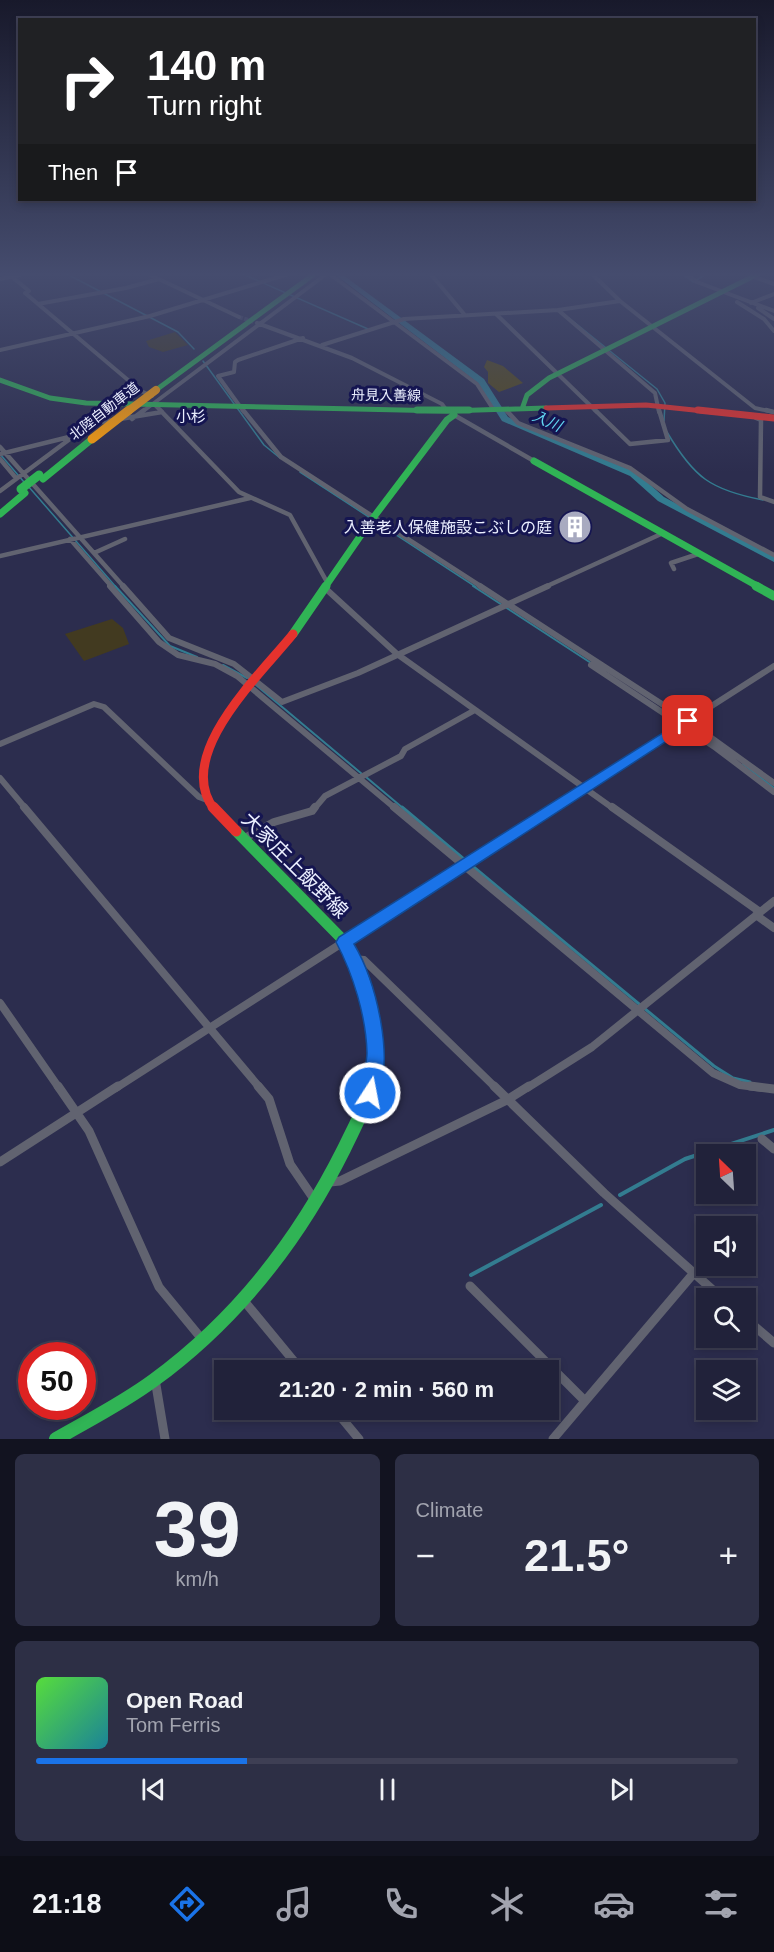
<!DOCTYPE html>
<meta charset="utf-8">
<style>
:root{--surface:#21223a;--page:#2d2f45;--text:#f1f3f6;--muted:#a2a4af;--line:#3e3f54;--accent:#1a73e8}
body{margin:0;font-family:Arial,"Noto Sans JP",sans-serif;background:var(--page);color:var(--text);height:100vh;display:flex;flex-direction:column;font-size:22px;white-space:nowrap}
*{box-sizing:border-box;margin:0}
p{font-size:20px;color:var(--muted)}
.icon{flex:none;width:33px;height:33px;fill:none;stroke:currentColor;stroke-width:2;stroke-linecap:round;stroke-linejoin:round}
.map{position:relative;height:1439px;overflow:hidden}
.details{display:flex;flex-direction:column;gap:15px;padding:15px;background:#121320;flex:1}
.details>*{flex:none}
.guide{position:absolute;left:18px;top:18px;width:738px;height:183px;border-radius:0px;box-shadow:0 3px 9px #0003,0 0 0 2px var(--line);background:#202124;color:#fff;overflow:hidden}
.needle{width:39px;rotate:335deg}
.controls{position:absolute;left:696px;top:1144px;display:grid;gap:12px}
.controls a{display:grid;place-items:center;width:60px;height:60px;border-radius:0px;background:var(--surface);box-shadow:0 3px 9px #0003,0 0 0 2px var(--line);font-size:30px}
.speed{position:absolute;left:18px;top:1342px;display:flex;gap:12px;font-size:30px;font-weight:700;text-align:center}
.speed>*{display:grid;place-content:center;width:78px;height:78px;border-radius:50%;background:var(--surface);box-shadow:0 3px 9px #0003,0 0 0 2px var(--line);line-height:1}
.speed .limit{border:9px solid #d22;background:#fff;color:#111}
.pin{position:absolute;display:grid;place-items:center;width:51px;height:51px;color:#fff;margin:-26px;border-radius:12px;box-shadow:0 3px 9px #0006}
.me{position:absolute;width:66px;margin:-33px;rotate:11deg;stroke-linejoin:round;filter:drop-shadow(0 0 4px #0008)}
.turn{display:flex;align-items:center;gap:21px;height:126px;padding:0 30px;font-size:27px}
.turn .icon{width:78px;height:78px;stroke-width:2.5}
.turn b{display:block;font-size:42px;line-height:51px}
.then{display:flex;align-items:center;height:57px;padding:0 30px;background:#0003;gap:12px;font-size:22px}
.big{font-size:45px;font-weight:700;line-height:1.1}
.details .card{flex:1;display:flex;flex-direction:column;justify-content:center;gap:9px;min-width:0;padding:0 21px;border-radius:9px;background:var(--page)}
.details .dial{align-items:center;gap:0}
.dial b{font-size:78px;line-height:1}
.song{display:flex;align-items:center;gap:18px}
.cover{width:72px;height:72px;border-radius:9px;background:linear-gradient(135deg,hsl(110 70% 55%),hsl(190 70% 35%))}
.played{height:6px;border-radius:3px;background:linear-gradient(90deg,var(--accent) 30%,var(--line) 30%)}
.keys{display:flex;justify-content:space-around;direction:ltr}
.heat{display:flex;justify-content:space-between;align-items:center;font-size:33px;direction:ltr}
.details .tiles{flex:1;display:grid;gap:15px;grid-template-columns:1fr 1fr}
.card:last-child{grid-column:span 2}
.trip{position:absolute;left:214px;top:1360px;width:345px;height:60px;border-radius:0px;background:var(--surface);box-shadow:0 3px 9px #0003,0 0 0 2px var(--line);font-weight:700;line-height:60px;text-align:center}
.tab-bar{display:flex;height:96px;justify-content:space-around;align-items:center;background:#0d0e17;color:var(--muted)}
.tab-bar .icon{width:42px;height:42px}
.tab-bar .selected{color:var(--accent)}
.tab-bar b{font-size:27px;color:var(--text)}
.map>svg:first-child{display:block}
</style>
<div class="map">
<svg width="774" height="1439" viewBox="0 0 774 1439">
<rect width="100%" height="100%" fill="#2c2d4e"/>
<path fill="#423a20" d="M175,332L188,345L163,352L149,347L146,341Z
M112,619L123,628L129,644L84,661L65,634Z"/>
<path fill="#564a18" d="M487,360L503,366L523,383L499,392L488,383V372L484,367Z"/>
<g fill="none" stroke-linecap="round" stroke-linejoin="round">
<path stroke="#337c90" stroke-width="1.5" d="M63,272L178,332L194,349
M238,272L368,329
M679,272L693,282L710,272
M569,318L657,389L665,403L664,421
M203,361L264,445L280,458
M667,432C694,478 711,490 763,500
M0,454L24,482
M300,472L476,587
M28,486L116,587"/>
<path stroke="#337c90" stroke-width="2" d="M115,586L170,646L197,657
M473,586L591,663
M223,665L247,678
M256,685L362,774
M743,764L774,788
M366,777L404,809"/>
<path stroke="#337c90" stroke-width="3" d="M402,807L465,860
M470,864L714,1066L733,1078L750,1082"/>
<path stroke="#337c90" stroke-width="4" d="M620,1195L685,1159L774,1130
M471,1275L601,1205"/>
<path fill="#337c90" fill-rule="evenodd" d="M332,272H339L484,379L508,417L636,472L664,497L774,555V562L658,501L630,476L502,421L478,383Z"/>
<path stroke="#484a68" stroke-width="4" stroke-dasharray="4 1.5" stroke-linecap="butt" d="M239,317L254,322"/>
<path stroke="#616370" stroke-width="4" d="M144,272L239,317
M327,272L477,384L493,409
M429,272L464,314
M590,272L620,301
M683,272L697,282L774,311
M11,276L29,291L25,293L141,391L152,396
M752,276L774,284
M0,279L33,272
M737,302L764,319L774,331
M751,303L774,294
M38,304L126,288L159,279
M758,308L774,319
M558,310L620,301L755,408L773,412
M496,314L597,412
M257,323L352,358L442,404L447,411
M322,345L404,319L558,310L655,393L659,412
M0,350L150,316L295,272
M155,405L162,412
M505,409L508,412
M142,412L329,272
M244,412L218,376L234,372L235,362L238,360L303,338"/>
<path stroke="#616370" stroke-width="4.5" d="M160,410L239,492L290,515L328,584
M243,410L281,457L482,587
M506,410L518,423L630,468L687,509L774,555
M595,410L630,444L668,440L659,410
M766,410L774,412
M454,415L534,461
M756,418L761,420L760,497L774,502
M132,419L144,410
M0,447L124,587
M0,454L69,437
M0,459L16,478
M0,491L90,424L162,412
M70,539L112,587
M94,553L125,539
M0,556L250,498
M674,569L671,563L698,554
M545,587L661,534"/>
<path stroke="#616370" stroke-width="6" d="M110,586L159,642L178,655L215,664L237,676L396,809
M123,586L169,638L234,664L282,702L358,673L548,586
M480,586L688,721L774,783
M325,588L397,654L614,809
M591,665L716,748L774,792
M0,744L94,704L104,707L199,797L207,800
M0,778L26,809
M314,809L325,796L401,756L405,749L475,710
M551,809L774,666"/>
<path stroke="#616370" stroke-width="8" d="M24,807L260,1088
M394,807L713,1073L740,1085L763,1088
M612,807L760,912
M243,839L274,822L312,811L315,807
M756,915L774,928
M354,959L364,960L496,1088
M0,1003L59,1088
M116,1088L554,807
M527,1088L592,1047L774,901"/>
<path stroke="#616370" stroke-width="9" d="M58,1086L89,1131L159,1287L201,1338
M258,1086L269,1099L290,1164L316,1202
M494,1086L604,1193L723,1299
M750,1086L774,1089
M762,1139L774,1149
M0,1162L118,1086
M330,1182L340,1181L507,1100L529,1086
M470,1286L585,1401
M245,1302L302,1371
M746,1319L774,1343
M155,1379L165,1439
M335,1410L359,1439
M553,1439L693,1274"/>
<path stroke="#30b455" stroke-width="5" d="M0,380L50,398L86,403L447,411L546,408
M156,390L317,272
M522,409L527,395L549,378L762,272"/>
<path stroke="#30b455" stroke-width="7" d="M417,410H469
M534,461L759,587
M43,479L92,439
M0,514L25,493
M325,587L370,522L447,420L454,415L453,411"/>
<path stroke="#30b455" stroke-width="9" d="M756,586L774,596
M293,634L326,586"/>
<path stroke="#30b455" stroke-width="11" d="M236,831L345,942L364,988L373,1024L376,1058L371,1088"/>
<path stroke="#30b455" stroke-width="14" d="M56,1439C89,1420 123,1403 154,1380C236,1320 299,1239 344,1149C354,1128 365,1108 372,1086"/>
<path stroke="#e5322d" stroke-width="5" d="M546,408L646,405L713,412"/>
<path stroke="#e5322d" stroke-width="7" d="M698,410L774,418"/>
<path stroke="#e5322d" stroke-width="9" d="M214,809C173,755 261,674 293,634"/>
<path stroke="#e5322d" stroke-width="11" d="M213,807L236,831"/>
<path stroke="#30b455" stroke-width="9" d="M21,489L39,475"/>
<path stroke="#ff9f0a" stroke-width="8" d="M127,412L156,390"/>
<path stroke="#ff9f0a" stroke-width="9" d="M92,439L129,410"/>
</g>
<linearGradient id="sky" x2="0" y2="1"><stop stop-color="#18192b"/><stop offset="0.58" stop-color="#454c6e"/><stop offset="1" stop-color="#454c6e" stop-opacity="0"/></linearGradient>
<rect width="774" height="473" fill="url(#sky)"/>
<path fill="#1a73e8" stroke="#114b97" stroke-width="1.5" d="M688,717L695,721L693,724L354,944C376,981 395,1058 377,1099L370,1101L363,1099C357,1085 367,1068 367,1053C366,1016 353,974 336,942L339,937Z"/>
<defs>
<g id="building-disc" transform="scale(1.725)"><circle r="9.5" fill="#a8aac0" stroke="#151551"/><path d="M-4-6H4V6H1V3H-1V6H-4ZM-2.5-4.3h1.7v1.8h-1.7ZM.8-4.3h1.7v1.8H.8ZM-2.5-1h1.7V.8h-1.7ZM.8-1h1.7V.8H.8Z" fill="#fff"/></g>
</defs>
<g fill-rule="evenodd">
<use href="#building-disc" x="575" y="527"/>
</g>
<g text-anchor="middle" stroke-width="6" stroke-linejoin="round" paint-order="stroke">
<g font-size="14" fill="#eaeefe" stroke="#151551">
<text transform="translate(386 395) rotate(1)" y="5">舟見入善線</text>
<text transform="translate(104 411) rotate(-38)" y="5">北陸自動車道</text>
</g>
<g font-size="15" fill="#eaeefe" stroke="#151551">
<text x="191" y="422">小杉</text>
</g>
<g font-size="15" font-style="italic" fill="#61d5f0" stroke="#151551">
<text transform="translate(547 421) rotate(24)" y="5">入川</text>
</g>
<g font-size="16" fill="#eaeefe" stroke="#151551" text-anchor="end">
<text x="552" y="533">入善老人保健施設こぶしの庭</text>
</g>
<g font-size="20" fill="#eaeefe" stroke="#151551">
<text transform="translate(295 865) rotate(45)" y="7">大家庄上飯野線</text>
</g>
</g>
</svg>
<div class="controls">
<a><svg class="needle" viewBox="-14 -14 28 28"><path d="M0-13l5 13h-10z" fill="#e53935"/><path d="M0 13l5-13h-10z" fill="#a2a4af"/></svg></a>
<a><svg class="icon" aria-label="sound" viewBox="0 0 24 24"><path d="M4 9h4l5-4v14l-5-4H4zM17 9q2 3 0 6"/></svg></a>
<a><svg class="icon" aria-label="search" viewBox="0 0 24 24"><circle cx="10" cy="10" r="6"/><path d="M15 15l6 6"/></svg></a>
<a><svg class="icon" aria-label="layers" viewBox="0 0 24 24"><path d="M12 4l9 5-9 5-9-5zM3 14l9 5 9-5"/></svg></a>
</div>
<div class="speed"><div class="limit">50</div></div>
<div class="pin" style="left:688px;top:721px;background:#d93025"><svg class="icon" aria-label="arrive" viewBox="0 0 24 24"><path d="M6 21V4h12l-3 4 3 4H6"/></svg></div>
<svg class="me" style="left:370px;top:1093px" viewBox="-20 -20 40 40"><circle r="17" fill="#1a73e8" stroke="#fff" stroke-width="3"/><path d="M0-11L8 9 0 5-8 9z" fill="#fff"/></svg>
<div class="trip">21:20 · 2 min · 560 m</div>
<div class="guide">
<div class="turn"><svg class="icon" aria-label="right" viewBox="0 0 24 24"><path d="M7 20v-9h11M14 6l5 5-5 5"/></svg><div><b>140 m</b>Turn right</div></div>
<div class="then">Then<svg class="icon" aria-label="arrive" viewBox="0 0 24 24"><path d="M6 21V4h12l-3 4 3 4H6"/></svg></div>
</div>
</div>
<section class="details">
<div class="tiles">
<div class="card dial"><b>39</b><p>km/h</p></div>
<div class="card"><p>Climate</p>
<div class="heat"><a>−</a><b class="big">21.5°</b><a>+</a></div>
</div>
<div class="card">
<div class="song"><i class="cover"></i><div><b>Open Road</b><p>Tom Ferris</p></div></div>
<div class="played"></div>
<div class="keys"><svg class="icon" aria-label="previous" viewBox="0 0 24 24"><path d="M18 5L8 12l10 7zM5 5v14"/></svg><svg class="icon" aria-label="pause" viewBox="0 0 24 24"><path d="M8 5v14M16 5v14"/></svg><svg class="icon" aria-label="next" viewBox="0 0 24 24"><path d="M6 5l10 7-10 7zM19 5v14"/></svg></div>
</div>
</div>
</section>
<nav class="tab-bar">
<b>21:18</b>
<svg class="icon selected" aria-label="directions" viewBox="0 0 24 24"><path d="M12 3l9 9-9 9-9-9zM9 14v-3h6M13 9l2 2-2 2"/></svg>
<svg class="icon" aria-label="music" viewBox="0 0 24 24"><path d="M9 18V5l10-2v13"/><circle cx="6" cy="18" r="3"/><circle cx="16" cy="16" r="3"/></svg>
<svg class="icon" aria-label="phone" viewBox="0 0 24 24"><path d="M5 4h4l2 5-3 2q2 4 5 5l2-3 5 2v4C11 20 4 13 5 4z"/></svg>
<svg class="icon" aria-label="climate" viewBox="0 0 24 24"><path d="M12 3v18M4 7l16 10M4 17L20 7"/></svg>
<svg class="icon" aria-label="car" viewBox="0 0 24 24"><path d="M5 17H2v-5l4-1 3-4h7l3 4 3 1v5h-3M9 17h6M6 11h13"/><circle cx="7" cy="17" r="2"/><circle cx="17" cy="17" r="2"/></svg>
<svg class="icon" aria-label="filters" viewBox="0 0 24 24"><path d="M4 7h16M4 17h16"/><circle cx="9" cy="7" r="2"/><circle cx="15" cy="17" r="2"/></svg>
</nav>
